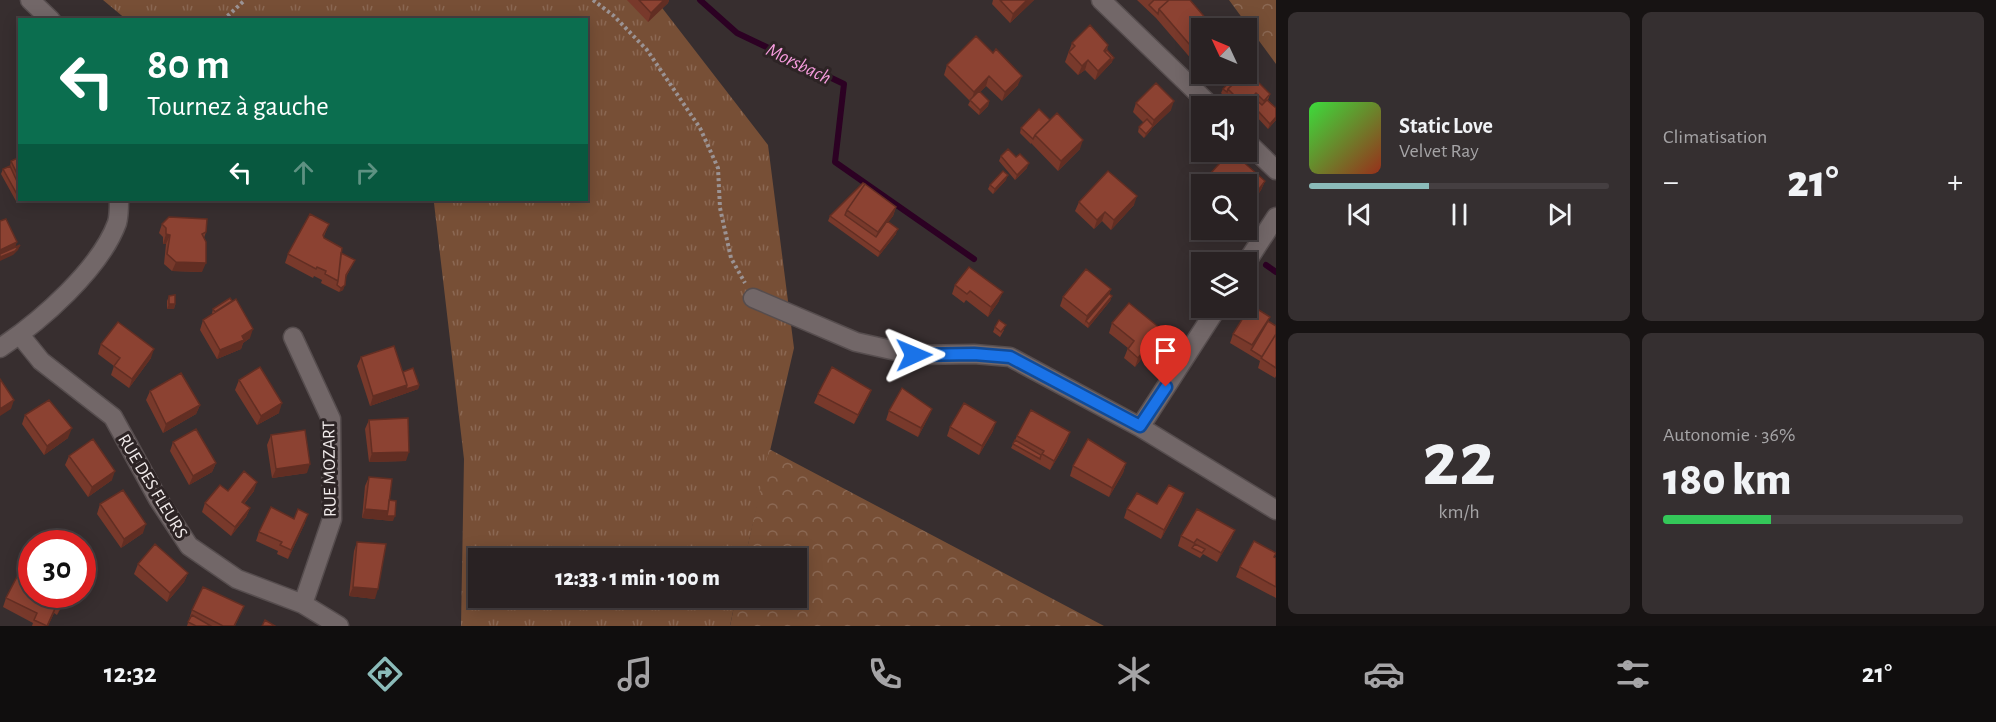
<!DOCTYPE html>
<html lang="fr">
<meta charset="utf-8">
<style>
:root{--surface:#292223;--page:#352f30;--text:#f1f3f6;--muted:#a5a4a6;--line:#453f41;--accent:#8bbbb9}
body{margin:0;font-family:"Alegreya Sans",sans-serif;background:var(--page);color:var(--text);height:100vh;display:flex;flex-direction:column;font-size:22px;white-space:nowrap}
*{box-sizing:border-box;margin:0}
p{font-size:20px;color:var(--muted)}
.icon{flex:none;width:33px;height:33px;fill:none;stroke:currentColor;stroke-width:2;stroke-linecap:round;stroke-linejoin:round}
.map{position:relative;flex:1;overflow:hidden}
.drawer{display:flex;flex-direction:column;gap:12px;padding:12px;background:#171313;width:720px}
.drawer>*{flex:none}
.top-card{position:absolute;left:18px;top:18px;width:570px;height:183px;border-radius:0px;box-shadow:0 3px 15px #0003,0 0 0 2px var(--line);background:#0b6e4f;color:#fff;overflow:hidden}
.needle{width:39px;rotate:314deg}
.tools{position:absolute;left:1191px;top:18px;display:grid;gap:12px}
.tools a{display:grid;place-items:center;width:66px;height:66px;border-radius:0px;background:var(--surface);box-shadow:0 3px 15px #0003,0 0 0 2px var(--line);font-size:30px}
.speed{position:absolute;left:18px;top:530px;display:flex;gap:12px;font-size:30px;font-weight:700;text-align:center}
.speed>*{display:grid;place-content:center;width:78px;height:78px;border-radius:50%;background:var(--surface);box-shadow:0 3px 15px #0003,0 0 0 2px var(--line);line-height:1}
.speed .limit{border:9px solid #d22;background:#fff;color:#111}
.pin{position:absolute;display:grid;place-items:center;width:51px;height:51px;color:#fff;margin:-62px -26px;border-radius:50% 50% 50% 0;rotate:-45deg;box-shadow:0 0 6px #0007}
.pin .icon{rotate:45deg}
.me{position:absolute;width:66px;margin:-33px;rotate:89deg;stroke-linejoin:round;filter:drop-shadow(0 0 4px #0008)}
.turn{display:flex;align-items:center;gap:21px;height:126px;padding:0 30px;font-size:27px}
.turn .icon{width:78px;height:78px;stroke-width:2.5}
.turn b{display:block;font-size:42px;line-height:51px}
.lanes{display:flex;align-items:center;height:57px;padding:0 30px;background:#0003;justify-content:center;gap:30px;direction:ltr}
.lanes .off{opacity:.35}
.big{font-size:45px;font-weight:800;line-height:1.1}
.drawer .widget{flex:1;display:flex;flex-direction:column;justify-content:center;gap:9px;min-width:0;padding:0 21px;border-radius:9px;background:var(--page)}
.drawer .dial{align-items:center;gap:0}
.dial b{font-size:78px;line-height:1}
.song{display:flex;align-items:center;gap:18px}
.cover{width:72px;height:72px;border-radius:9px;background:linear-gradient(135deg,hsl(120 70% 55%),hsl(10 70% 35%))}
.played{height:6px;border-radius:3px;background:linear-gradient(90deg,var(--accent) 40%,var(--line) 40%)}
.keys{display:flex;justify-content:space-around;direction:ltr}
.heat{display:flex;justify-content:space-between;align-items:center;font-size:33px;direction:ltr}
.charge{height:9px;border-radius:4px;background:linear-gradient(90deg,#34c759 36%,var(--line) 0)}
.drawer .tiles{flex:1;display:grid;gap:12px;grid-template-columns:repeat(2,1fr)}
.trip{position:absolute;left:468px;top:548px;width:339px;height:60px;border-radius:0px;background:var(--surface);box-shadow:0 3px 15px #0003,0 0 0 2px var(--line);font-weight:800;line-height:60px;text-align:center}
.dock{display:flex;height:96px;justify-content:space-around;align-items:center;background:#100e0e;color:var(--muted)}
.dock .icon{width:42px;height:42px}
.dock .active{color:var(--accent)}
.dock b{font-size:27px;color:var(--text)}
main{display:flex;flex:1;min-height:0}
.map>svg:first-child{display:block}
</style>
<main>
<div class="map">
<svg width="1276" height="626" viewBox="0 0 1276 626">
<defs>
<pattern id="grass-tufts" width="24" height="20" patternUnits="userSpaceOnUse" patternTransform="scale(1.5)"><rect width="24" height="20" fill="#774f36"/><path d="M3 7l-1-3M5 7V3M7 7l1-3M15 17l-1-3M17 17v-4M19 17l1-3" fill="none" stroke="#8b6853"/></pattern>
<pattern id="forest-crowns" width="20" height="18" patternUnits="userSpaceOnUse" patternTransform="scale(1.5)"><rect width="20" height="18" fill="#774f36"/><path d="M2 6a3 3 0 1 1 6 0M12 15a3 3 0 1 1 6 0" fill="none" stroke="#8b6853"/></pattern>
</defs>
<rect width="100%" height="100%" fill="#372e2f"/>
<path fill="url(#grass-tufts)" d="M103,0H656L768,145L794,348L745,558H478V597H736L730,626H461L464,459L434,203L424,200H586V20H127Z"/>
<path fill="url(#forest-crowns)" d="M1229,0H1276V64Z
M769,449L1104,626H730L736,597H796V558H745Z"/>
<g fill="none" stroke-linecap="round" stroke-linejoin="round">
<path stroke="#2c0123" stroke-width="6" d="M700,0L737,33L844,84L835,162L974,259
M1266,265L1276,272"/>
<g stroke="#564d4e" stroke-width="21">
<path id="minor" d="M30,0L51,20
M1246,263L1276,217
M753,298L856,342L914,355L974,354L1010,357L1140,427L1276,510
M20,335L41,361L113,417L158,499L189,546L237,579L303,604L339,626
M293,337L331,419L332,519L303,604
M0,348C41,321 100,269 117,223C119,216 119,207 119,200
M1140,427L1217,308"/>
</g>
<g stroke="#564d4e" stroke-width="21">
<path id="secondary" d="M1101,0L1211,106
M1246,141L1276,170"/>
</g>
<path stroke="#9b9394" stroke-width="4" stroke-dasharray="3 3" stroke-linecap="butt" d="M593,0L614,16L647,50L700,128L718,168L720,208L731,258L745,283
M223,20L245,0"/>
<use href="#minor" stroke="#726768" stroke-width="18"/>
<use href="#secondary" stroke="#726768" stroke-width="18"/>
</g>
<path fill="#78392b" d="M627,0H669L668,3L648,22Z
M993,0H1034L1010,23L992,4Z
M1137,0H1190L1202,28V54L1193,61L1156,18Z
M1072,43L1108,45L1107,50L1112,62L1095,80L1085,70L1078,75L1065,62Z
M947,65L1018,85L1002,101L986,86L980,92L989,101L988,106L979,115L968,105L970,101L944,75Z
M1235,82L1270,94L1268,100L1276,108V120L1268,129L1255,115L1249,122L1246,119V106H1234L1221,93L1223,89Z
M1136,103L1171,110L1152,128L1151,130L1144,138L1138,132L1139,127L1144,123L1133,112Z
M1021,128L1080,149L1058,171L1032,144V143L1031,144L1020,133Z
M1230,152H1232L1265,181L1261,190L1246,212V184H1206L1209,175Z
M1001,156L1016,157L1027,168L1015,180L999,161Z
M20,157V199L16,201L1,174L3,169L10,166L11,161Z
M1006,180L993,194L988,189L990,185Z
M863,183L896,207L893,216L888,222L896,234L878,257L828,221L830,216Z
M1079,202L1134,205L1111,230L1102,221L1094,229L1075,211Z
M162,224L206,232L204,238L202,272L172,271L164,264L166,244H163V237L159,233Z
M329,224L324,236V238L341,253L355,260L346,277L343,290L339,292L321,283L322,280L314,276L313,278L285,263L288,254Z
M955,285L999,301L988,317L966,300L964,303L952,294Z
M1111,289L1109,294L1112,296L1110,301L1088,328L1060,306L1063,297Z
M169,296L175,304L174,309H167V301Z
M213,309L250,338L243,343L241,349L217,359L200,330L203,320L212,314V313Z
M1270,317L1268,321L1276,326V376L1275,378L1258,368L1260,361L1230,343L1233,334Z
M1112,323L1161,329L1158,338L1135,367L1124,358L1128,348L1109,333Z
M995,327L1004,330L1000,337L993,332Z
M101,344L151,358L129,388L111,375L114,366L98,354Z
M361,357L403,372L419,385L418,389L370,406L357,366Z
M239,380L279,413L257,425L235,390Z
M150,391L200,405L196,414L163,433L146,400Z
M818,394H870L854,424L814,403Z
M932,409L930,414L918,437L886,420L889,411Z
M25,415L68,438L44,455L22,424Z
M369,420L406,461L369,462L365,429Z
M950,427L993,431L979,455L947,436Z
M271,435L307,473L272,478L267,445Z
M1017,436L1067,441L1050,470L1011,448Z
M173,442L216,463L212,472L189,485L170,451Z
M69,456L112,480L88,497L65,465Z
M1126,463L1123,473L1109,497L1070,476L1073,466Z
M369,477L389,500L393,521L362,518L365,486Z
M228,491H254L244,504L250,508L246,517L231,536L202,512L205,503Z
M1184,493L1181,502L1161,539L1124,518L1127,509L1157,504Z
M100,504L143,533L121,548L97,514Z
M305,523L288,559L277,554L278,551L256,541L259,532Z
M1235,530L1231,539L1217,562L1203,554L1200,558L1178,546L1181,536Z
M357,542L375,599L349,596L354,551Z
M1275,558H1276V598L1236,577L1240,567Z
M138,564L188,573L184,582L167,602L134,574Z
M6,598L63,604L57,615L54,613L48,626H32L33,623L3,607Z
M244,606L235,626H187L192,610Z"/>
<path fill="#622e23" d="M664,0H669L668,3L648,22L651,13Z
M1027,0H1034L1010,23L1013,14Z
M1202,47V54L1193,61L1196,52Z
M1111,58H1114L1112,62L1095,80L1098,71Z
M1088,60L1085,70L1078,75L1082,66Z
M989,76L986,86L971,102L974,92Z
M1022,76L1018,85L1002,101L1005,92Z
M1256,93L1252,102L1246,106H1244Z
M989,101L988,106L979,115L980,110Z
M1174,101L1171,110L1152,128L1151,130L1144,138L1146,134L1151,128L1154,120Z
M1257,110L1255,115L1249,122L1251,117Z
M1276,117V120L1268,129L1270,124Z
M1083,140L1080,149L1058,171L1061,161Z
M1029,163L1027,168L1015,180L1017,175Z
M1008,175L1006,180L993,194L995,189Z
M1265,181L1261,190L1246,212V207Z
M1137,196L1134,205L1111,230L1114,220Z
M896,207L893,216L874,242L878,232Z
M1105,212L1102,221L1094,229L1097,220Z
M898,229L896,234L878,257L880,252Z
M166,234L170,235L166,244H163Z
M17,242L14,251L20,245L18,250L13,255L0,261V250Z
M176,262L206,263L202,272L172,271Z
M345,285L343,290L339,292L341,288Z
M1111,289L1107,298L1086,321L1084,326L1087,316Z
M1003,292L999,301L988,317L991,307Z
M1112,296L1110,301L1088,328L1089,324Z
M169,304H175L174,309H167Z
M253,329L250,338L243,343L241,349L217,359L220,350Z
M1161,329L1158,338L1135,367L1138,358Z
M154,349L151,358L129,388L132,379Z
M407,385H419L418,389L370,406L373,396Z
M871,390H872L870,394L854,424L858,415Z
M14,400L11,409L0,416V409Z
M282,403L279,413L257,425L261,416Z
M200,405L196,414L163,433L166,424Z
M932,409L928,418L918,437L921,428Z
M996,422L993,431L979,455L982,446Z
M72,428L68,438L44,455L47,446Z
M1070,432L1067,441L1050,470L1054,461Z
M409,452L406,461L369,462L372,453Z
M216,463L212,472L189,485L193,476Z
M1126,463L1123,473L1109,497L1112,488Z
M310,464L307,473L272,478L276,469Z
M115,471L112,480L88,497L92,487Z
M257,482L254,491L238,511L242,502Z
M1184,493L1181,502L1161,539L1164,530Z
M250,508L246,517L231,536L235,527Z
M365,509L388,511L395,516L393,521L362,518Z
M308,514L305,523L288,559L291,550Z
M146,524L143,533L121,548L124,539Z
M1235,530L1231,539L1217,562L1221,553Z
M188,573L184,582L167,602L170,593Z
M353,587L378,589L375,599L349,596Z
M67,595L63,604L57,615L61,606Z
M57,604L54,613L48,626H47Z"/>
<path fill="#8c4232" stroke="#622e23" stroke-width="1.5" d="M639,0H664L651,13Z
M1000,0H1027L1013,14Z
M1154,0H1169L1159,9L1158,14L1149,5Z
M1169,0H1190L1214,28H1202V47L1196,52L1159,9Z
M1090,25L1108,45L1104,51L1111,58L1098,71L1088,60L1082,66L1069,52L1075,46L1072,43Z
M976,36L993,53L996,49L1022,76L1005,92L989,76L974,92L947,65Z
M1107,50L1114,58L1109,62L1111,58L1105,52Z
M1246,71H1247L1270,94L1264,101L1256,93L1244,105L1228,89L1244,74H1246Z
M1232,79L1235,82L1228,89L1227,92L1223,89Z
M1156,83L1174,101L1154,120L1136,103Z
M979,91L989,101L980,110L970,100Z
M1254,98L1262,105L1267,100L1276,108V117L1270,124L1257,110L1251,117L1246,113V106H1245Z
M1039,109L1050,120L1035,135L1033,139L1021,128Z
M1057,113L1083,140L1061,161L1035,135Z
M1147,119L1153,126L1146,134L1139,127Z
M1008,149L1016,157L1020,154L1029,163L1017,175L1001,156Z
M1230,152H1232L1265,181L1246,207V184H1220L1209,175Z
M20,157V180L11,161Z
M10,166L20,188V195L18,196L3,169Z
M1003,171L1008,175L995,189L990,185Z
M1108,171L1137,196L1114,220L1105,212L1097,220L1079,202Z
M863,183L865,184L847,210L845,215L876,237L887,221L898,229L880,252L830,216Z
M865,184L896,207L878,232L847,210Z
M310,214L329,224L323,235L324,238L342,248L338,281L325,274L326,271L317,267L316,269L288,254Z
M169,217L207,219L206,232L202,234L206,242V263L176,262L167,254L170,235L166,234V228L162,224Z
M6,219L17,242L0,250V221Z
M20,245L15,251L0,257V254Z
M341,253L355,260L346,275L345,285L341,288L337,285L338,281Z
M969,267L1003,292L991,307L970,291L967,294L955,285Z
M1086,269L1111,289L1087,316L1063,297Z
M1109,294L1112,296L1089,324L1086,321Z
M175,295V304H169V296Z
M230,298L232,301L215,312L213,309Z
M236,299L253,329L242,336L244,340L220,350L203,320Z
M1129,303L1161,329L1138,358L1128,349L1134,341L1112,323Z
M1251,305L1270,317L1252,345L1233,334Z
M999,320L1006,325L1001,332L995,327Z
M1268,321L1276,326V334L1262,357L1251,350Z
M118,322L154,349L132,379L114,366L120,358L101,344Z
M1276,334V368L1261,358Z
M394,346L407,385L373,396L361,357Z
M260,367L282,403L261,416L239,380Z
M832,367L871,390L858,415L818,394Z
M413,368L419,385L406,389L407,385L403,372Z
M181,373L200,405L166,424L150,391Z
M0,379L14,400L0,409Z
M902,388L932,409L921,428L889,411Z
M49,400L72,428L47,446L25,415Z
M964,403L996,422L982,446L950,427Z
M1031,410L1070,432L1054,461L1042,454L1044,451L1017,436Z
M408,418L409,452L372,453L369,420Z
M196,429L216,463L193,476L173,442Z
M305,430L310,464L276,469L271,435Z
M93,439L115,471L92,487L69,456Z
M1088,439L1126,463L1112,488L1073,466Z
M1015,440L1041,455L1040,459L1013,444Z
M244,471L257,482L242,502L250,508L235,527L205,503L220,485L228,491Z
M369,477L392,479L388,511L365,509Z
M1169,485L1184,493L1164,530L1127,509L1137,493L1157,504Z
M123,490L146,524L124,539L100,504Z
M389,500L396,501L395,516H387L388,511Z
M271,507L294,519L298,509L308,514L291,550L280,545L282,542L259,532Z
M1197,509L1235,530L1221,553L1197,539L1194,543L1181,536Z
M1254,541L1276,553L1274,557L1276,558V587L1240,567Z
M357,542L386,544L378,589L353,587Z
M155,544L188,573L170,593L138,564Z
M1195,544L1205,549L1202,553L1192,548Z
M20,571L32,577V594L67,595L61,606L57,604L47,626L34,620L37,613L6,598Z
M203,587L244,606L234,626H223L192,610Z
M192,615L211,626H196L188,622Z
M265,620L275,626H262Z"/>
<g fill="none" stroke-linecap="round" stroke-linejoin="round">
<g stroke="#114b97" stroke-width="15">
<path id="route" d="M914,355L974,354L1010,357L1140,426L1166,387"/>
</g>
<use href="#route" stroke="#1a73e8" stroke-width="10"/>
</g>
<g text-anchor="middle" stroke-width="6" stroke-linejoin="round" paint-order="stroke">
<g font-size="18" fill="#f1ebeb" stroke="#2d2425">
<text transform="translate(329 469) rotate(-91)" y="6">RUE MOZART</text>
<text transform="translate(153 486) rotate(59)" y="6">RUE DES FLEURS</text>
</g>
<g font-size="20" font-style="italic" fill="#f79cde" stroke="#2d2425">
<text transform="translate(799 63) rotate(26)" y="7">Morsbach</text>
</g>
</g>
</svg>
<div class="tools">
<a><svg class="needle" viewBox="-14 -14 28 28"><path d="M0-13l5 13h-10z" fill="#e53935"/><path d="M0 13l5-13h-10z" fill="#a5a4a6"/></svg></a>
<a><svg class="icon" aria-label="sound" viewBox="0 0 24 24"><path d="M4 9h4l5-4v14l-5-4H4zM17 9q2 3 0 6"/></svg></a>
<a><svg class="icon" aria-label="search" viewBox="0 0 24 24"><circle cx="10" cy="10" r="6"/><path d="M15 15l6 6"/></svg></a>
<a><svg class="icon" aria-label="layers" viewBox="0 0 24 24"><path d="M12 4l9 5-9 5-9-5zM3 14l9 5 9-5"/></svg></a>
</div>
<div class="speed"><div class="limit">30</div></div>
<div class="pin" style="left:1166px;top:387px;background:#d93025"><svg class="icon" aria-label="arrive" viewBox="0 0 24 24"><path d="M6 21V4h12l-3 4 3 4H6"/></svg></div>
<svg class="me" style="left:914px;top:355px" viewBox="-20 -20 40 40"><path d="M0-17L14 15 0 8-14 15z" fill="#1a73e8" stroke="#fff" stroke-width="4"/></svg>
<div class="trip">12:33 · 1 min · 100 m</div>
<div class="top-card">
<div class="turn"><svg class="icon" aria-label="left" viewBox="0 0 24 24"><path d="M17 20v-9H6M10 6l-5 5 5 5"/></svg><div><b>80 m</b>Tournez à gauche</div></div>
<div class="lanes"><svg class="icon" aria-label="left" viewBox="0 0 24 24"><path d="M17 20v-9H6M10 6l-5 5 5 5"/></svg><svg class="icon off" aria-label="ahead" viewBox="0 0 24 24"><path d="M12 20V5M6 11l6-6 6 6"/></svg><svg class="icon off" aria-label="right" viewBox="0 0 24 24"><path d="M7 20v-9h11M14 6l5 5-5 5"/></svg></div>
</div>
</div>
<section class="drawer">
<div class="tiles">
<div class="widget">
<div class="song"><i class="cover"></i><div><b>Static Love</b><p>Velvet Ray</p></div></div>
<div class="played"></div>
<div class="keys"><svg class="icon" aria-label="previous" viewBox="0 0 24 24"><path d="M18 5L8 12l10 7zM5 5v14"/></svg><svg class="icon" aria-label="pause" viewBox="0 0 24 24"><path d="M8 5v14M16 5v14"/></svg><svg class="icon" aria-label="next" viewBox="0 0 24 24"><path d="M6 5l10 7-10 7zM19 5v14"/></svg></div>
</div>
<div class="widget"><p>Climatisation</p>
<div class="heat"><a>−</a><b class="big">21°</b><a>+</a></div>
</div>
<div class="widget dial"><b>22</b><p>km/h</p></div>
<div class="widget"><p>Autonomie · 36%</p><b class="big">180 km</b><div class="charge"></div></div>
</div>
</section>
</main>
<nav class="dock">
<b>12:32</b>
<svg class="icon active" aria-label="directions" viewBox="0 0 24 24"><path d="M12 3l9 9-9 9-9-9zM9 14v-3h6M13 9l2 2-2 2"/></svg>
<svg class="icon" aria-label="music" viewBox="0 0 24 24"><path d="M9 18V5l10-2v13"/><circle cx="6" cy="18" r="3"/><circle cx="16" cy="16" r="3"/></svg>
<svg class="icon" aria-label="phone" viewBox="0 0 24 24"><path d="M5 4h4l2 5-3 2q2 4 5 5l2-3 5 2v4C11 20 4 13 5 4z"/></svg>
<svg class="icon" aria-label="climate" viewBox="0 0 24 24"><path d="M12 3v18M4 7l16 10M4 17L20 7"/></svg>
<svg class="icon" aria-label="car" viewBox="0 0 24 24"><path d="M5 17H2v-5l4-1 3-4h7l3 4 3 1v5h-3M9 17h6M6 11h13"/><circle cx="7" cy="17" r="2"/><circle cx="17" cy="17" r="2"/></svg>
<svg class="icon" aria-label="filters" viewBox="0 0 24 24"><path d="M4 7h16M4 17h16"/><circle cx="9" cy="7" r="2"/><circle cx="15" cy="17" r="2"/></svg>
<b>21°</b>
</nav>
